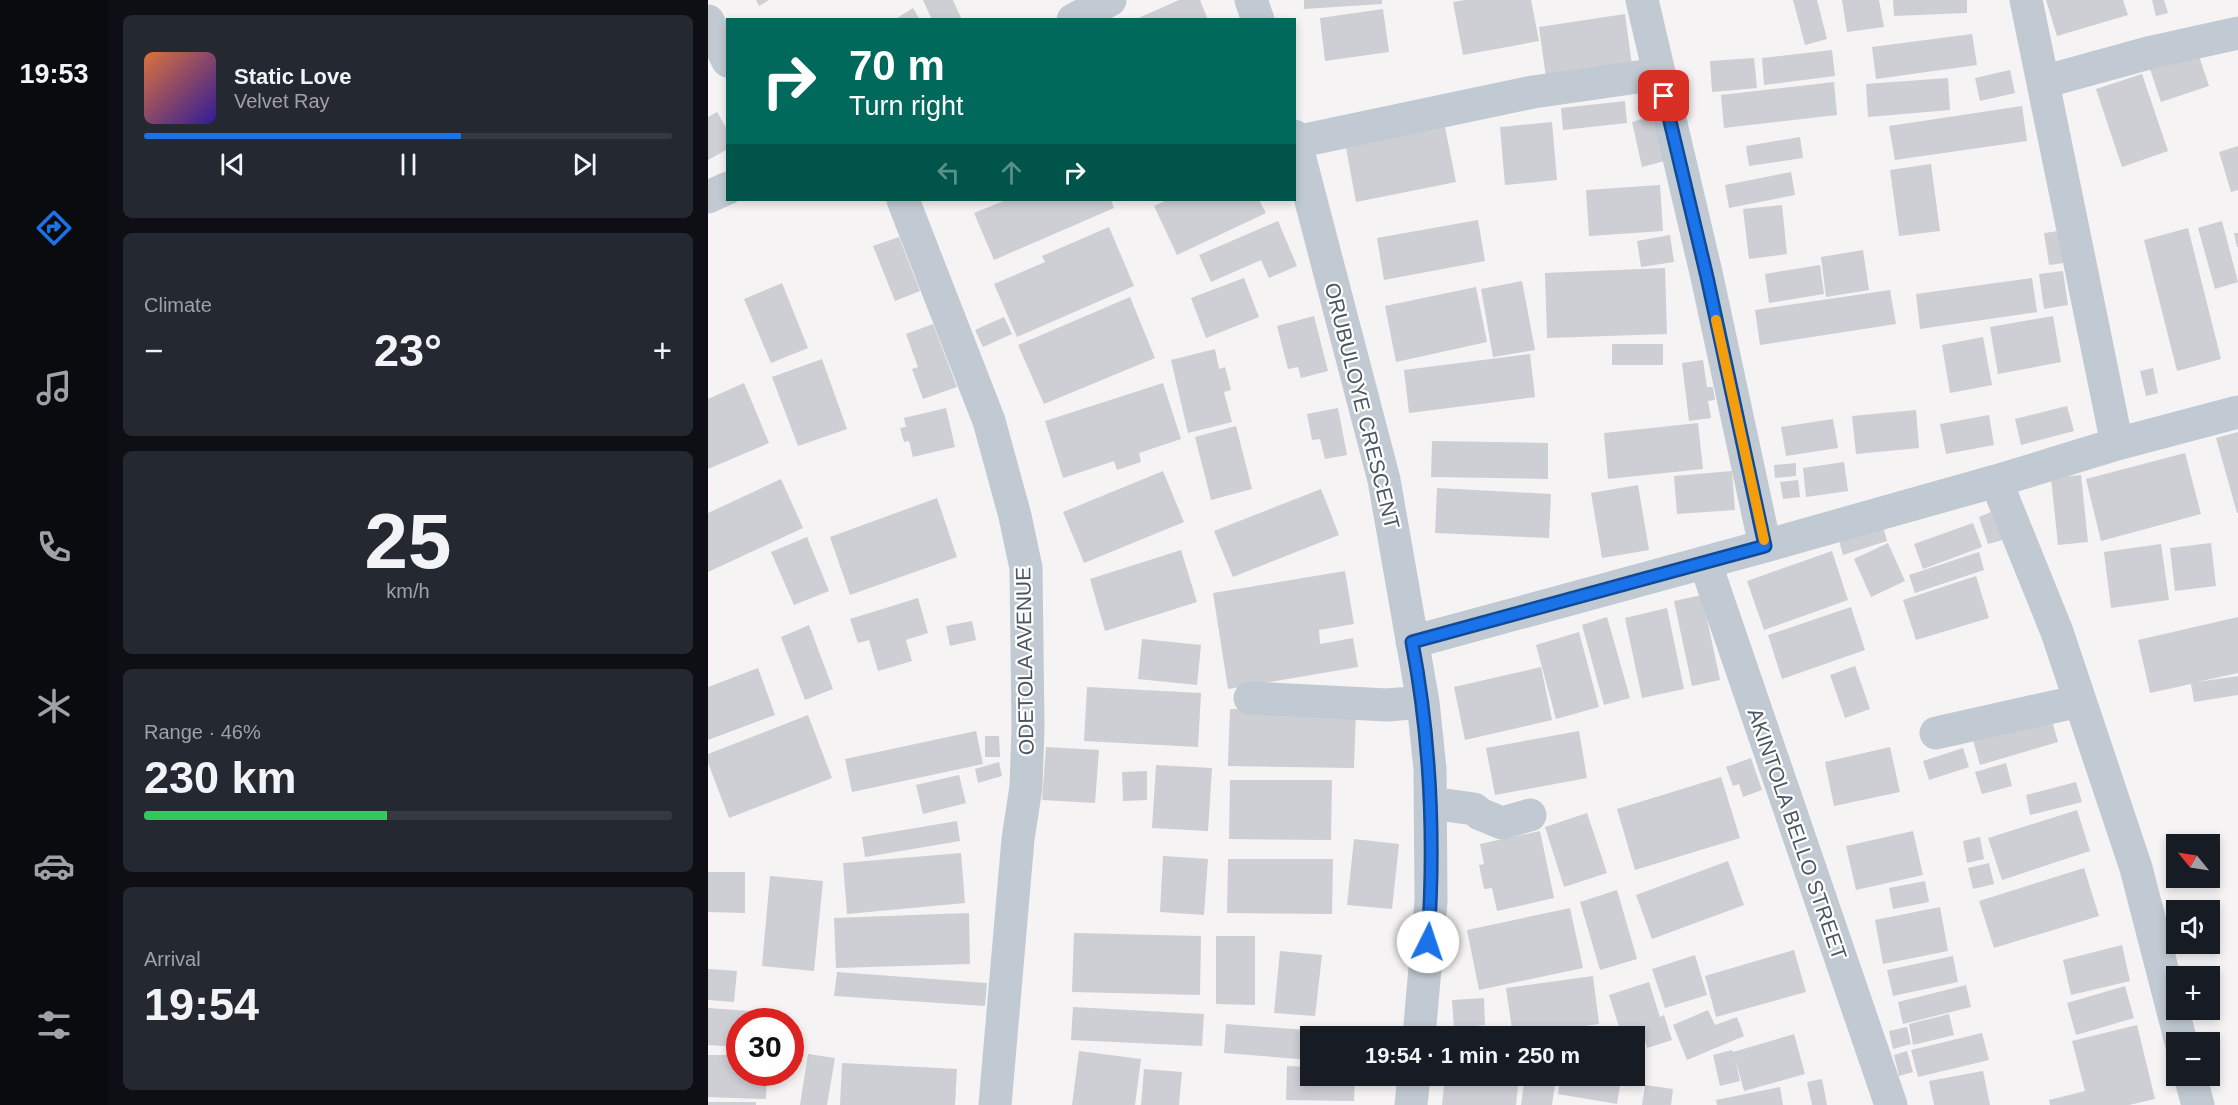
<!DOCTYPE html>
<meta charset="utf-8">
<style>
:root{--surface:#171b24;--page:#242831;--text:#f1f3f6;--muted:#9ea1a6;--line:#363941;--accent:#1a73e8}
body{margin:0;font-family:Helvetica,sans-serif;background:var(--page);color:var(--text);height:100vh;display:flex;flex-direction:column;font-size:22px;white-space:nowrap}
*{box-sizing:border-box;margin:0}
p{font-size:20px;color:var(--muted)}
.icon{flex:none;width:33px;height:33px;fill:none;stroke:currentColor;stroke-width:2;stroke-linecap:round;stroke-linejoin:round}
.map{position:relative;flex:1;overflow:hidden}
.drawer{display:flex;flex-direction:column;gap:15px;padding:15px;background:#0d0f14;width:600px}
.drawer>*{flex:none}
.banner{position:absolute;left:18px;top:18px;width:570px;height:183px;border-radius:0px;box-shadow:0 3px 9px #0003;background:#00695c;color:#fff;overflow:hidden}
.needle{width:39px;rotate:300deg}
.controls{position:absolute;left:1458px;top:834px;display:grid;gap:12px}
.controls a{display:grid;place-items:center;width:54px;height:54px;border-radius:0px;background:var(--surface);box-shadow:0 3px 9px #0003;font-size:30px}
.speed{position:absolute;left:18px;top:1008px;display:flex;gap:12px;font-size:30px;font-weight:700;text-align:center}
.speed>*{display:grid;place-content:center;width:78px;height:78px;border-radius:50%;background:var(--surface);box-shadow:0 3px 9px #0003;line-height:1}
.speed .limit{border:9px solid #d22;background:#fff;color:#111}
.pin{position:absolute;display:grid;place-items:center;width:51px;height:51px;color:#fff;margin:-26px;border-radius:12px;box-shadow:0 3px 9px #0006}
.me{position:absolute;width:66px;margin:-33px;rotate:4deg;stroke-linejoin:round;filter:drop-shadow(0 0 4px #0008)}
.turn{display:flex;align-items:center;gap:21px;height:126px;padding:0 24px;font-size:27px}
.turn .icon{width:78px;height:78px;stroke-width:2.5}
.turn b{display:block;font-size:42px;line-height:51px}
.lanes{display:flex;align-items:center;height:57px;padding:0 24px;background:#0003;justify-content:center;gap:30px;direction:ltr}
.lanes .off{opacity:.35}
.big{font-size:45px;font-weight:700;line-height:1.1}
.drawer .card{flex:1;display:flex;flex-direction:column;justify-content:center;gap:9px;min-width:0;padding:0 21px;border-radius:9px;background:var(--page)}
.drawer .dial{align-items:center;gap:0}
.dial b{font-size:78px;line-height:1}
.song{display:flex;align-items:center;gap:18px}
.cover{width:72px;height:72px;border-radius:9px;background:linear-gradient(135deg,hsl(20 70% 55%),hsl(250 70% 35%))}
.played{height:6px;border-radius:3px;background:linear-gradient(90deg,var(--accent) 60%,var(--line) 60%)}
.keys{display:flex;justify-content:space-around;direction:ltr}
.heat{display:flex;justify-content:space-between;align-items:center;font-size:33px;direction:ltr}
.charge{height:9px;border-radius:4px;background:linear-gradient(90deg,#34c759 46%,var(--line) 0)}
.trip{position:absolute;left:592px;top:1026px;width:345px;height:60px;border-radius:0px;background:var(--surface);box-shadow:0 3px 9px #0003;font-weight:700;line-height:60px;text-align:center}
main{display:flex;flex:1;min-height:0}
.dock{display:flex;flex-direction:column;width:108px;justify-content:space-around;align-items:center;background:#090b0e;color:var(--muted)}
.dock .icon{width:42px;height:42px}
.dock .on{color:var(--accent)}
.dock b{font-size:27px;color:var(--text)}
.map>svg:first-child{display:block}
</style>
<main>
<nav class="dock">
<b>19:53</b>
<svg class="icon on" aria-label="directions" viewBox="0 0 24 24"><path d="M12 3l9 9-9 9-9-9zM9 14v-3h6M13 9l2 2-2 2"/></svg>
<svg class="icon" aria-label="music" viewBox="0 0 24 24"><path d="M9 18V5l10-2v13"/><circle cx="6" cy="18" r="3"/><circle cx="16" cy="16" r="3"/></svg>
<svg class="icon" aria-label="phone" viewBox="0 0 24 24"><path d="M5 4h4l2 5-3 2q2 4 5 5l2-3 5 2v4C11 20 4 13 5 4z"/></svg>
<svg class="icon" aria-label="climate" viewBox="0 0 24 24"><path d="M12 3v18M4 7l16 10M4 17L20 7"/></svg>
<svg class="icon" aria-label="car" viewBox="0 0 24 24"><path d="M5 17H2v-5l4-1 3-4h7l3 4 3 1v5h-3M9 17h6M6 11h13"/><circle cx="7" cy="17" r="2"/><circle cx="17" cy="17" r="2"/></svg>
<svg class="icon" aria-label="filters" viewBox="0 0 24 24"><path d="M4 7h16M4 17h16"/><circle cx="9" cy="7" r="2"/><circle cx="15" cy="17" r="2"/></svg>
</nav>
<section class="drawer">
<div class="card">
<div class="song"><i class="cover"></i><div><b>Static Love</b><p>Velvet Ray</p></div></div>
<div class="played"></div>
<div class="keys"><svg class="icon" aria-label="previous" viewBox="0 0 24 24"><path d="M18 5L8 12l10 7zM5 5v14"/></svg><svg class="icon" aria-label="pause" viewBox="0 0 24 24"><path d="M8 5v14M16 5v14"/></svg><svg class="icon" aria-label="next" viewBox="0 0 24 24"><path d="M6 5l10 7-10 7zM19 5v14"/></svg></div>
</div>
<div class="card"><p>Climate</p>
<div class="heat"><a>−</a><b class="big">23°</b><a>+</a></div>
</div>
<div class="card dial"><b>25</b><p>km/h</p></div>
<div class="card"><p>Range · 46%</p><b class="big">230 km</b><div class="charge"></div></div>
<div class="card"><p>Arrival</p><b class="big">19:54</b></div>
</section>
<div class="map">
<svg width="1530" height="1105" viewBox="0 0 1530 1105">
<rect width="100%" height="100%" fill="#f5f3f3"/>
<path fill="#cdcfd5" d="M48,0H61L51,6Z
M215,0H245L254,20H224Z
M471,0H492L500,20H426Z
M596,0H674V4L596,9Z
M757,0H823L831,41L755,55L745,2Z
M1085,0H1109L1119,39L1097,45Z
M1134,0H1171L1176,27L1139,32Z
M1185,0H1259V13L1186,16Z
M1338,0H1415L1420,15L1349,36Z
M1444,0H1456L1460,13L1448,16Z
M205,8L212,20H186Z
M675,9L681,52L617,61L612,18Z
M917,14L924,65L838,78L831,27Z
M1264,34L1269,65L1168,79L1164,47Z
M1124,50L1127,76L1056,85L1054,58Z
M1490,53L1501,86L1453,102L1442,69Z
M1046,58L1049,88L1004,92L1002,61Z
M1302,70L1307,93L1272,101L1267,78Z
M1434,74L1460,151L1414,167L1388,89Z
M1240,78L1242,110L1160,117L1158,84Z
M1126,82L1129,115L1016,128L1013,95Z
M917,101L919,123L855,130L853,108Z
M1314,106L1319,141L1187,160L1181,126Z
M9,112L20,131V149L0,160V117Z
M949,115L960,160L934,167L924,122Z
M844,122L849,180L797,185L792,127Z
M737,127L748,182L648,202L638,148Z
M1092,137L1095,158L1041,166L1038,146Z
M1530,146V190L1523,192L1511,152Z
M1223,164L1232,231L1191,236L1182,170Z
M1083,172L1087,195L1021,208L1017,185Z
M952,185L955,231L881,236L878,190Z
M298,200H403L406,208L286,260L266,213Z
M459,200H551L558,213L469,255L446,206Z
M1074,205L1079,254L1041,259L1035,209Z
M770,220L777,261L676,280L669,238Z
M570,221L589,266L561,278L553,260L503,282L491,255Z
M1514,221L1530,282L1507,289L1490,228Z
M401,227L426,286L309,337L286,284L337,262L334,256Z
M1480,228L1513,359L1469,371L1436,240Z
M1351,231L1356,263L1341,265L1336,233Z
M1526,233H1530V247H1529Z
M962,235L966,262L933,267L929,241Z
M191,237L212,291L187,301L165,246Z
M1155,250L1161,290L1118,297L1113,257Z
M1112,265L1116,294L1061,303L1057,274Z
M957,268L959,334L839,338L837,273Z
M1355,271L1360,305L1336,309L1331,274Z
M536,278L551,317L498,338L483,298Z
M1324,278L1329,312L1212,329L1208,294Z
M814,281L827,350L785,357L773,289Z
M74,283L100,348L63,363L36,299Z
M768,287L779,342L688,362L677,306Z
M1182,290L1188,324L1052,345L1047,310Z
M422,297L447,358L336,404L310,345Z
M606,316L620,371L593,378L590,367L580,369L569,326Z
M1345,316L1353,362L1290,374L1282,327Z
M296,317L304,334L275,347L267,330Z
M225,324L249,387L215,399L204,369L210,367L198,334Z
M1275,337L1284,385L1242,393L1234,345Z
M904,344H955V365H904Z
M507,349L511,369L517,367L523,390L516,392L524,422L480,433L463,360Z
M822,354L827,397L701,413L696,370Z
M114,359L139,429L90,446L64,377Z
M995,360L999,387H1005L1007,400L1000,401L1003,418L981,421L974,363Z
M1445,368L1450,393L1438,396L1432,371Z
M36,383L61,443L0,469V399Z
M455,383L473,439L431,453L433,462L409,470L406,461L355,478L337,421Z
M1359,406L1366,431L1313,445L1307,419Z
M238,408L247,447L205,457L201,441L196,442L192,428L198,427L196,418Z
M630,408L639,455L617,459L612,439L604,440L599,414Z
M1208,410L1211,448L1148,454L1144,416Z
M1281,415L1286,445L1238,454L1232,424Z
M1125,419L1130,448L1078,456L1073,427Z
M990,423L995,469L900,479L896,433Z
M528,426L544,489L503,500L487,437Z
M1530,432V513H1529L1508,438Z
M724,441L840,443V479L723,477Z
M1477,453L1493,514L1393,541L1378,479Z
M1136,462L1140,491L1098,497L1095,468Z
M1088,463V476L1067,478L1066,465Z
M455,471L476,522L376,563L355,512Z
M1024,471L1027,510L969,514L966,476Z
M1373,475L1380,542L1350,545L1343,478Z
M73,479L95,528L0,572V513Z
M1090,480L1092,497L1075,499L1072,482Z
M930,485L941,550L894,558L883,493Z
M729,488L843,494L841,538L727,533Z
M613,489L631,535L525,577L506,531Z
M229,498L249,557L142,595L122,537Z
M1288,510L1298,539L1280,544L1271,517Z
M1174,523L1179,541L1135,555L1130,537Z
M1265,523L1274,547L1215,569L1206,544Z
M99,537L121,591L86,605L63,552Z
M1180,543L1197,581L1163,597L1146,559Z
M1503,543L1508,586L1467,591L1462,548Z
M1453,544L1461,600L1403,608L1396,552Z
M473,550L489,602L397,631L382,579Z
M1124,551L1140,600L1056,630L1039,581Z
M1271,552L1276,570L1207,593L1201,575Z
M637,571L646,624L611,630L612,644L645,638L650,667L520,689L505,593Z
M1268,576L1281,618L1208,640L1195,600Z
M994,595L1012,680L984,686L966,601Z
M210,598L220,633L198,640L204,661L170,671L161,640L150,643L142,619Z
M1143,607L1157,650L1074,679L1060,635Z
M959,608L976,689L934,698L917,618Z
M899,617L922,698L896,705L874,625Z
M1530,617V673L1489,682L1530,676V695L1486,702L1483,684L1442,693L1430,640Z
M264,621L268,640L242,646L238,626Z
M101,625L125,689L97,700L73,637Z
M871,632L891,707L848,719L828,645Z
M434,639L493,645L489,685L430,679Z
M1147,666L1162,709L1137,718L1122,675Z
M833,667L844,720L757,740L746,687Z
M50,668L67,715L0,740V687Z
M379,687L493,693L490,747L376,741Z
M522,709L648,711L646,768L520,766Z
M100,715L124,778L21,818L0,763V754Z
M1343,717L1350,742L1272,765L1265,740Z
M268,731L275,764L144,792L137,759Z
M871,731L879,778L787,795L778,748Z
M277,736H291L292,757H277Z
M338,747L391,750L387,803L334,800Z
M1182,747L1192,792L1126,806L1117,762Z
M1255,748L1261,767L1221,780L1215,761Z
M1043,758L1054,790L1035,797L1031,784L1025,786L1018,767Z
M291,762L294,776L270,783L267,769Z
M1298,763L1304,786L1274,794L1267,772Z
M448,765L504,768L500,831L444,828Z
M439,771V800L415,801L414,772Z
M251,775L258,803L215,814L208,785Z
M1013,777L1032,838L927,870L909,809Z
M522,780H624L623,840L521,839Z
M1368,782L1374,802L1322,815L1318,795Z
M1369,810L1382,851L1294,880L1280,838Z
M879,813L899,873L856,887L837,827Z
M249,821L252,841L157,857L154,837Z
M832,831L846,898L789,911L784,888L776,889L771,865L776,864L772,844Z
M1205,831L1215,875L1148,890L1138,846Z
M1272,837L1276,859L1259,863L1255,841Z
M646,839L691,844L684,909L639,905Z
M253,853L257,903L139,914L135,863Z
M455,856L500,859L496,915L452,912Z
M520,859H625L624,914L519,913Z
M1020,861L1036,905L944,939L928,895Z
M1281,863L1286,884L1265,889L1260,868Z
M1376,868L1391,916L1286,948L1271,901Z
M0,872H37V913L0,912Z
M62,876L115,881L106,971L54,966Z
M1217,881L1221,902L1185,909L1181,888Z
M909,890L929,959L892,970L872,902Z
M1232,907L1240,951L1175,964L1167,920Z
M862,908L875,968L771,990L759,930Z
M261,913L262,964L128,968L126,918Z
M366,933L493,936L492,995L364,992Z
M508,936H547V1005L508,1004Z
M1414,945L1422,981L1363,995L1355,960Z
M1086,950L1098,992L1008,1017L997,976Z
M572,951L614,955L607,1016L566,1013Z
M987,955L999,995L957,1008L944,969Z
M1245,956L1250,982L1185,996L1179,970Z
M0,969L29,971L26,1002L0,1000Z
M129,972L279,983L277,1006L126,996Z
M885,976L891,1024L805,1036L798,988Z
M941,982L952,1017L956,1015L964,1040L939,1048L937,1040L927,1043V1036H914L901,995Z
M1258,985L1263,1007L1195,1024L1190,1002Z
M1417,986L1426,1018L1368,1035L1359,1003Z
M776,998L777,1025L746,1028L744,1000Z
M365,1007L496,1014L494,1046L363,1040Z
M0,1008L55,1012L54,1022H32V1047L0,1045Z
M1000,1010L1007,1025L1029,1017L1036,1036L979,1060L965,1025Z
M1241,1014L1246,1035L1205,1045L1201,1024Z
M518,1024L623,1032V1036H603V1060L516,1053Z
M1429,1025L1447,1099L1421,1105H1342L1341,1100L1377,1091L1364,1041Z
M1199,1027L1203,1044L1185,1049L1181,1031Z
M733,1028L777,1035V1036H732Z
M1274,1033L1281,1060L1210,1077L1203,1050Z
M1086,1034L1097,1074L1036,1091L1027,1058L1032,1081L1012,1086L1005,1055L1024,1050L1025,1052Z
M371,1051L433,1059L427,1105H364Z
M1199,1051L1205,1072L1191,1076L1186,1055Z
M100,1054L127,1058L119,1105H92Z
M0,1055H32V1072H59L58,1099L0,1097Z
M134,1063L249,1069L247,1105H132Z
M579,1066L603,1067V1076H647L646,1101L578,1100Z
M436,1069L474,1072L471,1105H433Z
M1275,1071L1282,1105H1226L1221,1081Z
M737,1076H811L808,1105H734Z
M817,1076H848L844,1105H813Z
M853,1076H897L913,1078L909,1104L850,1094Z
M1114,1079L1119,1105H1104L1099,1082Z
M937,1085L965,1089L963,1105H934Z
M1072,1087L1075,1105H1009L1008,1100Z
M0,1102H48V1105H0Z"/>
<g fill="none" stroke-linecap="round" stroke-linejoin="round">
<path stroke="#c1cad2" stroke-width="33" d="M543,0L550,20
M934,0L999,277L1057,546
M1318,0L1409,444
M365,20L402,0
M0,21L20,61
M1335,82L1444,52L1530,33
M586,136L676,480L715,702L722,769L723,901L711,1036
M588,142L825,92L951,74
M0,197L20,188
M195,200L281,421L307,516L318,568L320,728L318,787L310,839L287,1105
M1288,481L1349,632L1428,868L1473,1042
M997,562L1183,1105
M704,642L1057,546L1288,481L1409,444L1530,412
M542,698L679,705L715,702
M1228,733L1372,701
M723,803L766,809L772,814L794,823L822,815
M1482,1076L1490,1105
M703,1105L706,1076"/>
</g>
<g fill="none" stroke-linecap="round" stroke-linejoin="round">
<g stroke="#114b97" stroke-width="15">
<path id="route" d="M720,942C727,841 723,741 704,642L1057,546L999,277L956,96"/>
</g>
<use href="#route" stroke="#1a73e8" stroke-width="10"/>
<path stroke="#f59e0b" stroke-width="10" d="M1008,320L1056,540"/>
</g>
<g text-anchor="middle" stroke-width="4.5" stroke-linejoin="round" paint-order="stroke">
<g font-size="21" fill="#4a5661" stroke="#fff">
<text transform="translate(654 406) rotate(76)" y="7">ORUBULOYE CRESCENT</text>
<text transform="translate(317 661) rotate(-91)" y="7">ODETOLA AVENUE</text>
<text transform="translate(1089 834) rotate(71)" y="7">AKINTOLA BELLO STREET</text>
</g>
</g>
</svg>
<div class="controls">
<a><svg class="needle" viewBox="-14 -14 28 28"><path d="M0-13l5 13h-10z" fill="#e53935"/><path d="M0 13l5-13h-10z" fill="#9ea1a6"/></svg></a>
<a><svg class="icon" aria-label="sound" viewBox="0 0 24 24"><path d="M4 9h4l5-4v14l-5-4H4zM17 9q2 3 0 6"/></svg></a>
<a>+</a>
<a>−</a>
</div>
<div class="speed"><div class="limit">30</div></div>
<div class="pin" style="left:956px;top:96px;background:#d93025"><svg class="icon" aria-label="arrive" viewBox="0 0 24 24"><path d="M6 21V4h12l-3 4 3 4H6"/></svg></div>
<svg class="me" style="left:720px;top:942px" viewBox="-20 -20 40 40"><circle r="19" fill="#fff"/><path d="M0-13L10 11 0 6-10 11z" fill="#1a73e8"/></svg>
<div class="trip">19:54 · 1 min · 250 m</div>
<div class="banner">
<div class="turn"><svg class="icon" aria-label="right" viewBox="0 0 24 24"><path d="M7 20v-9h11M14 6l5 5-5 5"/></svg><div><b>70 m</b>Turn right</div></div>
<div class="lanes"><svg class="icon off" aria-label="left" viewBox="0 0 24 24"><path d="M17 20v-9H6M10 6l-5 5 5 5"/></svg><svg class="icon off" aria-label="ahead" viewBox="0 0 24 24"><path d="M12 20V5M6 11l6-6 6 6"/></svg><svg class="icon" aria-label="right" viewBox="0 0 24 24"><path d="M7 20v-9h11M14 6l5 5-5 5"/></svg></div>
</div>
</div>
</main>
